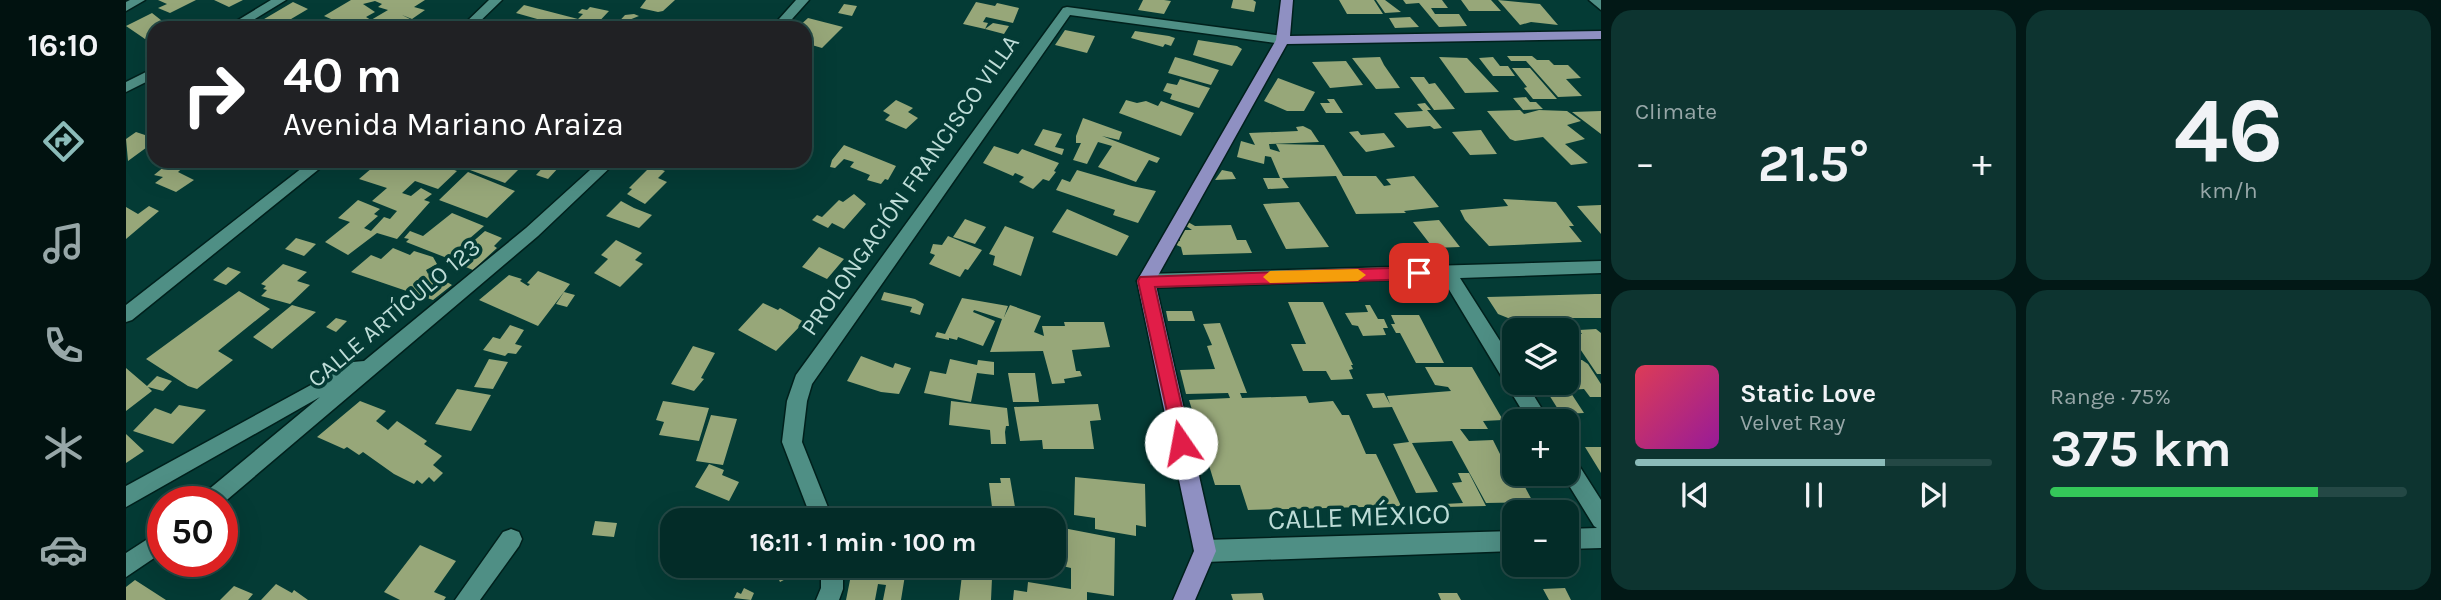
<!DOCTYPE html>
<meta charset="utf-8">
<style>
:root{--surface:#032c28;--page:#0d3430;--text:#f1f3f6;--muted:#97a7a8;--line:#244845;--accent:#8bbbb9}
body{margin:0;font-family:Karla,sans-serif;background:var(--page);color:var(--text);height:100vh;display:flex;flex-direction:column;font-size:26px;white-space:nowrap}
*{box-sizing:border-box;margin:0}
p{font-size:23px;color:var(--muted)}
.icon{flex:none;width:38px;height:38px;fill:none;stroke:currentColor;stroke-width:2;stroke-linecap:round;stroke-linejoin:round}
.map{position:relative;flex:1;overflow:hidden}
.side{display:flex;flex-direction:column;gap:10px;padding:10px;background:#021816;width:840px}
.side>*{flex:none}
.hud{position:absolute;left:21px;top:21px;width:665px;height:147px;border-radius:21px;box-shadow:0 7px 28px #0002,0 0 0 2px var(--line);background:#202124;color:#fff;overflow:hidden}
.controls{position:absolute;left:1376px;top:318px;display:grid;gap:14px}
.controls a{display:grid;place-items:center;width:77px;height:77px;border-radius:14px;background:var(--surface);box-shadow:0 7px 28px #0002,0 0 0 2px var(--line);font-size:35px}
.speed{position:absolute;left:21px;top:486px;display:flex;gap:14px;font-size:35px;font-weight:700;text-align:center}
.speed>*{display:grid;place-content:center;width:91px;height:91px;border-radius:50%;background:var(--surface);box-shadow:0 7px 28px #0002,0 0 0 2px var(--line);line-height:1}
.speed .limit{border:10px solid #d22;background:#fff;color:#111}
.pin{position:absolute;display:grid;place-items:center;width:60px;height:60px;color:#fff;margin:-30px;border-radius:14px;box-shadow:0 4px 10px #0006}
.me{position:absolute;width:77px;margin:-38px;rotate:348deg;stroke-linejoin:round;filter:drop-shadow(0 0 5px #0008)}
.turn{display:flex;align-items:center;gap:24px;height:147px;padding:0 21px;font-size:32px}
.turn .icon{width:91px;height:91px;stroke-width:2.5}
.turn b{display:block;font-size:49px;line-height:60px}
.big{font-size:52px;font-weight:700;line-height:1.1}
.side .card{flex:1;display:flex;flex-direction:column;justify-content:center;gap:10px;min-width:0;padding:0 24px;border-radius:21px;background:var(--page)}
.side .dial{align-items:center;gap:0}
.dial b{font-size:91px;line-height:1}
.song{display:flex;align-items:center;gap:21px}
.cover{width:84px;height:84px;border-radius:10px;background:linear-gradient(135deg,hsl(350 70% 55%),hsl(300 70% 35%))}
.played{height:7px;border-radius:4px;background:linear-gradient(90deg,var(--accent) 70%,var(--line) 70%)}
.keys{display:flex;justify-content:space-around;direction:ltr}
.heat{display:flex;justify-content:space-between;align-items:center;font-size:38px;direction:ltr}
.charge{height:10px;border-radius:5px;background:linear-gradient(90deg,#34c759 75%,var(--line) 0)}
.side .tiles{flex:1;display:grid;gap:10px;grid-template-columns:repeat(2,1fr)}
.trip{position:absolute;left:534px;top:508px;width:406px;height:70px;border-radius:21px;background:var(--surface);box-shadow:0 7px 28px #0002,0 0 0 2px var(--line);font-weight:700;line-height:70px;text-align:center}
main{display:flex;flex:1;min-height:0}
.tab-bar{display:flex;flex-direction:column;width:126px;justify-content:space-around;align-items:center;background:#011210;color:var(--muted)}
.tab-bar .icon{width:49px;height:49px}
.tab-bar .active{color:var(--accent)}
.tab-bar b{font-size:32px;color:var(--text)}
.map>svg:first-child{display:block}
</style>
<main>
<nav class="tab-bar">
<b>16:10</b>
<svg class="icon active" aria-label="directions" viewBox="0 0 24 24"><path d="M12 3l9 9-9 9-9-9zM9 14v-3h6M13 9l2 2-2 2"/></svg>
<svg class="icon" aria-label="music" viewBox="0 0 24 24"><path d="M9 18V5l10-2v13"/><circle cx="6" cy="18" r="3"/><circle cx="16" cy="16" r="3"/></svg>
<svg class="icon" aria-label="phone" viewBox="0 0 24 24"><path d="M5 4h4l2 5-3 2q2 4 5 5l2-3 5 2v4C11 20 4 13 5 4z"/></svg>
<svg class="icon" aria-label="climate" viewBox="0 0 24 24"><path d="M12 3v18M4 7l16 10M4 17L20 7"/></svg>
<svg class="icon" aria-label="car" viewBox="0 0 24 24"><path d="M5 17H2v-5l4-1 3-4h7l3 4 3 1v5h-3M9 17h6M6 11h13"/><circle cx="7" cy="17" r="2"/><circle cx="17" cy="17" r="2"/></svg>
</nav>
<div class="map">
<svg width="1475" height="600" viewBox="0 0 1475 600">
<rect width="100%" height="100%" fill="#043b35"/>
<path fill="#97a779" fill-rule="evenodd" d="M32,0H70L44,13L32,8L41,4Z
M88,0H117L103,7Z
M225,0H299L288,7L299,10L286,19L276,15L286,20L273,28H226L198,16ZM249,1L256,4L252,7L262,10L245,20L240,17L249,12L237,4Z
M520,0H549L537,11L532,12L514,8Z
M1017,0H1038L1045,1L1038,14L1012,10Z
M1107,0H1127L1130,2L1128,12L1105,8Z
M1213,0H1248L1257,14H1221Z
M1250,0H1259L1275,12L1259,13Z
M1277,0H1316L1322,8H1305L1309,14H1333L1341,26L1313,27L1293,3L1280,4Z
M1335,0H1365L1375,11H1343Z
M1372,0L1414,4L1432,25L1405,22L1394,25Z
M167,2L182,9L160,22L171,26L168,28H123Z
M850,2L869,6L871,3L893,8L887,23L860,17L857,22L862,23L859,29L837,24Z
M718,4L731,6L726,16L712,13Z
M398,5L452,19L457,14L452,13L456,9L461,10L464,7L483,11L467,28H443L390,13Z
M26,13L45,28H28V37L19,39L0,26Z
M508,14L513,16L503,20L519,24L524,20L545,28H487L499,15Z
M1284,17L1293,27L1269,28L1263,18Z
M682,18L717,27L696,48L679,43V28H671Z
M867,23L883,26L878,34L859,29Z
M939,30L969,36L961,53L929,45Z
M1009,31L1043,36L1049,38L1045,46L1039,44L1037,47L1005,38Z
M1072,40L1111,46L1116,49L1106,66L1067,55Z
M1381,56H1406L1411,60H1423L1428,65H1442L1455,78L1440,79L1456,96L1432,97L1400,61H1385Z
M1049,57L1064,61L1093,70L1085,85L1042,73Z
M1254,57L1258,65L1274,88L1250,89L1226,58Z
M1313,57L1341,58L1373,92L1339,93Z
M1367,57L1374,66H1382L1389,76H1367L1353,58Z
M1220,61L1237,85L1204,88L1186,62Z
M1386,68H1404L1431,99H1407L1398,88L1401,87Z
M1284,77H1298L1303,84L1309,83L1329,109L1308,110Z
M1152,78L1189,92L1178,111H1161L1138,101Z
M1054,79L1084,88L1073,108L1044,99L1046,94L1037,91L1041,83L1051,85Z
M1400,97L1404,102H1410L1417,109L1397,110L1387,98Z
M1201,99H1208L1217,113H1200L1194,103H1204Z
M770,100L787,108L782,112L792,118L780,129L759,120L764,115L757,111Z
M1000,100L1011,103L1020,101L1032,106L1035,101L1068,113L1055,136L993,113Z
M1299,103L1305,110H1301L1316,128L1308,129L1304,126L1281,128L1268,113L1297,111L1291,104Z
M1394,110L1398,114L1413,110L1441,111L1455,121L1441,125L1459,139L1439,144L1462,163L1445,165L1417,137L1389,141L1384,139L1361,111Z
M1475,111V134L1446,112Z
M957,118L996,132L993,140L976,136L1034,158L1031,163L1023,160L1010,182L972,167L986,146L972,142L961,164L947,160L955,143H950V136Z
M1177,126L1185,130L1193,142L1143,144L1144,149L1154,152L1150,144L1198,145L1217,176H1250L1258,186L1265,185L1260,179L1288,176L1313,207L1278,211L1280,213L1230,214L1210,176L1156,178L1163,188L1142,189L1137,178H1154L1145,157L1139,156L1138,164L1111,157L1115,141L1129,145L1123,133L1172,131L1170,127Z
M917,129L936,134L929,147L938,149L936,155L908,145Z
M1355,130L1371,154L1344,155L1326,132Z
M1232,131L1235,135L1258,133L1269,147L1240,152L1223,132Z
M10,132L28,138V142L2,161L0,139Z
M718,145L770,166L762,180L759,179L755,184L741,180L744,175L724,167L728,162L718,159L709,168L704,167L706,160Z
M868,146L892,154L896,149L933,163L928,171L930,172L923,181L917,179L907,189L893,182L898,177L889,173L887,176L857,163Z
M45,161H64L52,172L68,180L50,192L29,183L37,177L28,175Z
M241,161H304L331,171L312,189L289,181L276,193L285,196L295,188L306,194L298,200L304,202L271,239L251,233L222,255L199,242L224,222L212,218L232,200L254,209L248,214L252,216L238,228L245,231L258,217L264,219L271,211L246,201L261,188L233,179L246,168L238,164Z
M353,161H385L397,165L379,183L344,170Z
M422,162L434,166L422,179L410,175Z
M525,166L539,171L532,178L541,182L519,204L501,194L506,189L503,188Z
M951,170L1006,186L1030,191L1012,223L987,215L989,210L930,190L936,179L944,182Z
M1096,170L1106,172L1110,179L1089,180Z
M342,172L389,191L361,218L313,200Z
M728,194L740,204L718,229L706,223L702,228L686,220L691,215L696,217L713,200L717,202Z
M1377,199L1430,202L1448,226H1443L1456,242L1363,246L1339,220L1334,210L1382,206Z
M495,201L508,208L526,215L513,228L480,216Z
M1173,202L1203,247L1160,249L1137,204Z
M1475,205V234L1451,206Z
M23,206L33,211L0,239V207L12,214Z
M941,209L1003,236L991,256L926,232Z
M326,213L358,226L321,258L280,242L283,239L278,238L284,231L297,236Z
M839,219L860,227L849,244L827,237Z
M1313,220L1334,247L1307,248L1287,222Z
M1062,222L1069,226L1105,225L1111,240H1120L1126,253L1057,255L1055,247L1048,244L1050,241H1054L1053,236L1057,230H1066L1060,226Z
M879,226L908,237L895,276L867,265L869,256L863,254Z
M359,231L376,238L368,246L371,248L347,270L325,261Z
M822,236L856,250L842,270L839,269L834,277L803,264L809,255L804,253L807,244L816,245Z
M170,238L190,244L178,256L159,249Z
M490,240L516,253L509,260L517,264L494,287L468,273L482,259L475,255Z
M693,247L718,259L701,279L676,267Z
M267,248L284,255L288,251L307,257L311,264L300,270L302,274L304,272L326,285L307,300L225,272L245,255L255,259Z
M157,264L181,272L171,281L184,285L164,304L135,296L141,290L137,289L140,286L135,284Z
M725,265L733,270L724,279L716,274Z
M102,267L115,272L100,285L87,280Z
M412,271L444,284L412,326L353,300L383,275L396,279L394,281L402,286L404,284L401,283Z
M113,291L144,309L92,351L107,360L71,389L62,386L20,359Z
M438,292L449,295L441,307L430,304Z
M758,292L789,299L798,304L794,315L784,312L786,307L755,300Z
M1469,294H1475V318H1440L1447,328H1437L1431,317L1382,318L1372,314L1361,297Z
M836,298L882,306L878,317L884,305L915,316L908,332L918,336L916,326H939L938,322H978L984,347L946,350L950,371H954L956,376L938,379L939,383L926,384L917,351L864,352L876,319L848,310L847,312L869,321L857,346L832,337L831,340L823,338V340L809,337L811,332L819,334Z
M1162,302H1197L1227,365H1225L1227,369L1223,370L1227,379L1205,380L1200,371H1177L1165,344H1180Z
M637,303L652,310L654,308L678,322L650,351L612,330Z
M166,305L190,312L146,349L127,337Z
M1239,305H1244L1252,319H1258L1262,328H1257L1260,335L1237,336L1232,326L1226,325L1219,313L1242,312Z
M1040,311H1066L1069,321H1042Z
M1265,315H1293L1318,363H1290L1274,333H1270L1265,324H1269Z
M210,318L221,321L210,332L200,327Z
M1420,322L1425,331H1402L1397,323Z
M1094,323L1121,393H1114L1116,398L1180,396L1183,403L1207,401L1216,415H1223L1240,454H1250L1275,506L1122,510L1114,485H1089L1063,400L1104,398L1102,393L1060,394L1054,370L1089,369L1081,346L1086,345L1077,324Z
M384,325L398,330L389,344L396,346L390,354L382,353L379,356L357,350L367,337L374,339Z
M1470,329L1475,333V374H1471L1444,334H1456L1453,330Z
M567,346L589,353L575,378L578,379L568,391L545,384Z
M1440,352L1446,360H1456L1462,364L1475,384V397H1464L1458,389L1443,390L1458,413L1435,414L1420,390L1433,389L1429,383H1440Z
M735,356L767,368L769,363L785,368L773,394L755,392L721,381Z
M363,359L382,362L367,389L348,387Z
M824,359L851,365L852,360L868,362V375L851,373L845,402L798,393L804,371L820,374Z
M1299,367H1346L1377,420L1357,421L1362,429H1334L1343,441L1367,440L1374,454L1380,453L1388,467V474H1392L1407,502L1360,503L1326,441L1286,443L1312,492L1290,493L1267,444L1283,442L1266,407L1247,408L1240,394L1258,393L1264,404L1261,396L1325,391L1322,387L1309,385Z
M0,368L21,386L31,376L46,381L37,391L22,387L26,391L0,411Z
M882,373H909L913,402H887Z
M331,389L365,395L345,431L309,424Z
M234,401L260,411L250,421L262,430L271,421L301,441L298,444L316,456L307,465L317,473L308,482L303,477L296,484L291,480L288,484L268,474L237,452L233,455L221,447L218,449L191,437Z
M537,401L583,408L573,441L533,435L538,422L530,420Z
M825,401L881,408L883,426H880L879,432L880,444H865L864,430L823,425Z
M972,404L975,420L964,421L968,449H917L916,440L894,441L888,407Z
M53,405L80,410L47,444L7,431L29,408L45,414Z
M585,415L611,419L597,465L570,461Z
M0,434L18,451L0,463Z
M1459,447H1475V473Z
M583,464L598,470L596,475L613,482L603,501L569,487Z
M1332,473H1343L1360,506L1319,507L1318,504L1337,503L1326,483L1336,482Z
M949,477L1019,484L1020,527L1010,525V536L969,529V518L948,515Z
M874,478H884L889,507H866L863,483H875Z
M621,508L644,512L648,520H594Z
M469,521L491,523L488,537L466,535Z
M932,527L989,538L988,596L961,592V600H887L888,590L901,592L902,582L945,589V568L928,564Z
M294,545L330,561L308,592L320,597L318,600H274L258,592Z
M646,565H670L673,572L654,582Z
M727,565L780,569L775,600H757L760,585L752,584L749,600H720Z
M836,575L866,578L865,600H833Z
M9,580L40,600H0V587Z
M150,584L166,593L168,590L182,600H135Z
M108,586L127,594L122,600H94Z
M618,588L628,593L625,600L608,598L611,592L615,594Z
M1439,588L1445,600H1423L1417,589Z
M1136,593L1138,600H1107L1105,594Z
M1312,593H1331L1335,600H1315Z"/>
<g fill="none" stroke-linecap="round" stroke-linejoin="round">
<g stroke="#00201c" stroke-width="3">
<path id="minor" d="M4,0H19L0,11V2Z
M145,0H160L114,28H99Z
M363,0H376L347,28H334Z
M670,0H683L658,28H645Z
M1463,0H1475V10Z
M941,7L1157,36L1164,40L1157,44L944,15L686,384L681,401L676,442L707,520H686L656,442L661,401L670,375L937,8Z
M28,68V78L0,92V82Z
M185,161H203L6,320L0,322V305Z
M474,161H491L412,236L96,504L73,502L76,495L194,397L0,507V486L227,362L238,361L400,228Z
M1475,261V273L1334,278L1388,363V383H1400L1424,422H1403L1316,278L1020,288L1014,286L1011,281L1014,276L1020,274Z
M1440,454L1447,456L1475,500V548L1440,549V529L1471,528L1468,526L1436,474H1440Z
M37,529V552L0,577V553Z
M385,529L393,532L396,539L393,546L354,600H329L377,532Z
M1388,531V551L1079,562L1071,559L1068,551L1071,543L1079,540Z
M695,565H717V589L713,600H690L695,588Z"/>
</g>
<g stroke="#00201c" stroke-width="3">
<path id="major" d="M1155,0H1167L1164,36L1475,31V39L1161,44L1029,281L1090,551L1069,600H1047L1068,551L1011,281L1150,40Z"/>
</g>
<use href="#minor" fill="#4f8f85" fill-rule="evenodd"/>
<use href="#major" fill="#8f90c2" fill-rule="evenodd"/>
</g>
<path fill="#e11d48" stroke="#92132f" stroke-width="2" d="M1293,267L1301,273L1293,279L1029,287L1064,443L1062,448L1055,451L1049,448L1012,281L1014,277Z"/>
<path fill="#f59e0b" d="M1232,269L1240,275L1232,281L1144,283L1137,277L1144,271Z"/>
<g text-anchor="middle" stroke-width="7" stroke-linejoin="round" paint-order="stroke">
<g font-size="24" fill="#bddcd7" stroke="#043b35">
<text transform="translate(784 185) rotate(-55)" y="8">PROLONGACIÓN FRANCISCO VILLA</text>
<text transform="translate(268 313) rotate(-40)" y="8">CALLE ARTÍCULO 123</text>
</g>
<g font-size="28" fill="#bddcd7" stroke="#043b35">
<text transform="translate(1233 516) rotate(-2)" y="10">CALLE MÉXICO</text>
</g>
</g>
</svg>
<div class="controls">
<a><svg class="icon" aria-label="layers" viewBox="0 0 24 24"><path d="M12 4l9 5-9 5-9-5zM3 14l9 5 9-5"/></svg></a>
<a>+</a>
<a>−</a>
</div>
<div class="speed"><div class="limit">50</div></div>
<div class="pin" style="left:1293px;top:273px;background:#d93025"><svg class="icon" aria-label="arrive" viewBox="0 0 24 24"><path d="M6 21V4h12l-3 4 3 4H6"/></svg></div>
<svg class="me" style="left:1055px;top:443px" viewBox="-20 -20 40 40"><circle r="19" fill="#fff"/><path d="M0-13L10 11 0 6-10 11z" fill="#e11d48"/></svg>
<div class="trip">16:11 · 1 min · 100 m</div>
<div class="hud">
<div class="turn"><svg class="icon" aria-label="right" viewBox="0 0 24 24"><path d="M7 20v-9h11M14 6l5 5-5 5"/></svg><div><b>40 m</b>Avenida Mariano Araiza</div></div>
</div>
</div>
<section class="side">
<div class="tiles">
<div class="card"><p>Climate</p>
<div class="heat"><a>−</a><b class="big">21.5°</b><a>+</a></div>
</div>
<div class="card dial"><b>46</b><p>km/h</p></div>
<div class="card">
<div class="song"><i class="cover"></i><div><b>Static Love</b><p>Velvet Ray</p></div></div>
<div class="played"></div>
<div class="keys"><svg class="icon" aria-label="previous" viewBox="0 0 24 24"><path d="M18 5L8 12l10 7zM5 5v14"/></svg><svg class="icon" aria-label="pause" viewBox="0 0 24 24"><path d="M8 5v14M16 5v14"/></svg><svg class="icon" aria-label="next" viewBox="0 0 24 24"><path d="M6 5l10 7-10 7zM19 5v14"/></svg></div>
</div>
<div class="card"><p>Range · 75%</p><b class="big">375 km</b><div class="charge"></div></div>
</div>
</section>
</main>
